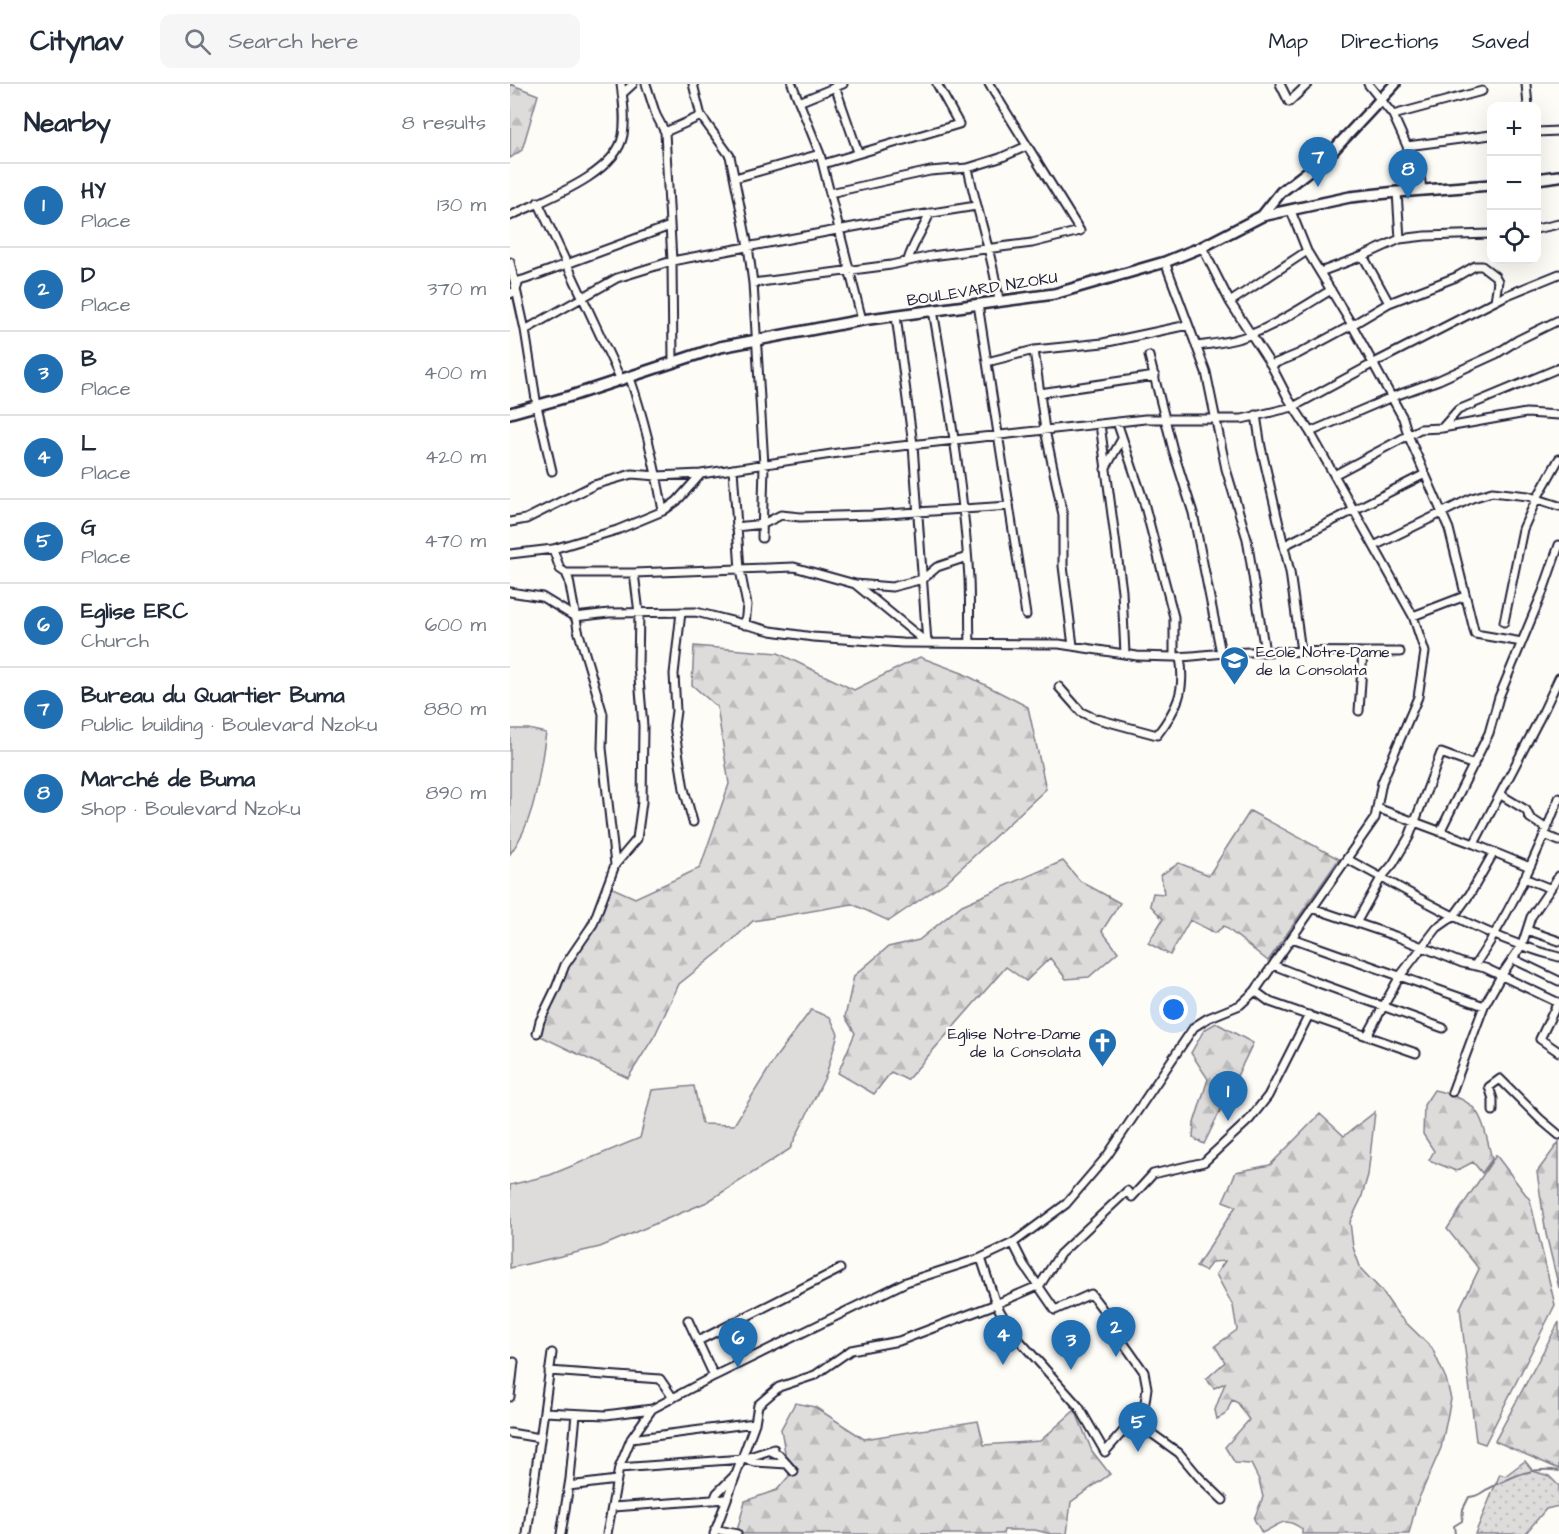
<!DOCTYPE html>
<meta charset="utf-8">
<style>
:root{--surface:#fff;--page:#f6f6f7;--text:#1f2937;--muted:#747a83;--line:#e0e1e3;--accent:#1f6fb2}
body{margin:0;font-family:"Architects Daughter",sans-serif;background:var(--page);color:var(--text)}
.controls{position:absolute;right:18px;top:18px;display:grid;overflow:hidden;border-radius:12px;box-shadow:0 6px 24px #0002}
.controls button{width:54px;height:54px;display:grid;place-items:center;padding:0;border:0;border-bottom:2px solid var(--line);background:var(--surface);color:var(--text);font:30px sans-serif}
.you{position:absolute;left:664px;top:926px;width:21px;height:21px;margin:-15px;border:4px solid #fff;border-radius:50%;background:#1a73e8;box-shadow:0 0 0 9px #1a73e833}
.badge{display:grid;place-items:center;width:39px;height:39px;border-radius:50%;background:var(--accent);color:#fff;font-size:20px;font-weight:700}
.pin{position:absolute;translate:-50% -50px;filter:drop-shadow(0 2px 3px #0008)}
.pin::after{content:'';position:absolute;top:32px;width:21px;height:18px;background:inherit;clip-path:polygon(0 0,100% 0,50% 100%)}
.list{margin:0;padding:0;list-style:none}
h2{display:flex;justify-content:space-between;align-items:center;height:78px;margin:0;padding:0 24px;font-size:26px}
h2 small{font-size:20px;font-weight:400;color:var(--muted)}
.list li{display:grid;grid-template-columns:39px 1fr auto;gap:18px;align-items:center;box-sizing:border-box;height:84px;padding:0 24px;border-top:2px solid var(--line)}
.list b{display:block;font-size:22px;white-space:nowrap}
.list p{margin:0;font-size:20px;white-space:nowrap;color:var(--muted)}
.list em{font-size:20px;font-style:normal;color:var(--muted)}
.icon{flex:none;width:33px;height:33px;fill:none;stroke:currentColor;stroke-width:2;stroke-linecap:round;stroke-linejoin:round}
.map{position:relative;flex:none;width:1049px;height:1450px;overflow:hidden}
header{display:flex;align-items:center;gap:36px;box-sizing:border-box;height:84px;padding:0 30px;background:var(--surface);border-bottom:2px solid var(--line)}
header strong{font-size:28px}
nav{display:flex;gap:33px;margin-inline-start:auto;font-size:21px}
.search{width:420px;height:54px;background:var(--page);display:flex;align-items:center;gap:15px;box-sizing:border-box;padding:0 21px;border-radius:12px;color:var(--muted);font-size:22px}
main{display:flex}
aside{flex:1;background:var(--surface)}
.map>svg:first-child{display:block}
.grass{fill:url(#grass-dots);stroke:#807f8b;stroke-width:1.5}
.forest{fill:url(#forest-firs);stroke:#807f8b;stroke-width:1.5}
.garden{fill:#dddcdb;stroke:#807f8b;stroke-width:1.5}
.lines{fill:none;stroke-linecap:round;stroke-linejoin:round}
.stream{stroke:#787885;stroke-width:2}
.minor-casing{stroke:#22223b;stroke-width:11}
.tertiary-casing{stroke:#22223b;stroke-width:14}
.minor{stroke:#fdfcf7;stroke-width:7}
.tertiary{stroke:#fdfcf7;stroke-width:9}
.labels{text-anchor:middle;stroke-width:5;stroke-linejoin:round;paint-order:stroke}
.street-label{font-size:16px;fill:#22223b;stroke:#fdfcf7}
.poi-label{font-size:16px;fill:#22223b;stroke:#fdfcf7;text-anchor:start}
</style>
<header>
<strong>Citynav</strong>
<div class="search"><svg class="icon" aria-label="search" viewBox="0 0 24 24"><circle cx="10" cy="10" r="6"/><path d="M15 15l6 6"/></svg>Search here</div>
<nav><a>Map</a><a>Directions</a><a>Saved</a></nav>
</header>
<main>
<aside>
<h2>Nearby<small>8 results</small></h2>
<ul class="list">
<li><span class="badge">1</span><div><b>HY</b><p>Place</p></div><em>130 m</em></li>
<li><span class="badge">2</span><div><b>D</b><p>Place</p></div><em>370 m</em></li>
<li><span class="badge">3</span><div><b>B</b><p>Place</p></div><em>400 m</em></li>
<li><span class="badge">4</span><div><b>L</b><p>Place</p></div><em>420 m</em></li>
<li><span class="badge">5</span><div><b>G</b><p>Place</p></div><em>470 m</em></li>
<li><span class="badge">6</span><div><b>Eglise ERC</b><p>Church</p></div><em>600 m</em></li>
<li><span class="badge">7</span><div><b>Bureau du Quartier Buma</b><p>Public building · Boulevard Nzoku</p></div><em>880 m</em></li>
<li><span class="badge">8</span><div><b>Marché de Buma</b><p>Shop · Boulevard Nzoku</p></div><em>890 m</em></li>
</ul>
</aside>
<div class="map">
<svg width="1049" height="1450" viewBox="0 0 1049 1450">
<defs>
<pattern id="grass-dots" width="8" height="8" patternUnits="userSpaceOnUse" patternTransform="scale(1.5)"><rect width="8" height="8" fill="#dddcdb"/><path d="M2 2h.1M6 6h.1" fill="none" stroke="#bdbcbd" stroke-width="1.8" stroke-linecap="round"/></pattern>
<pattern id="forest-firs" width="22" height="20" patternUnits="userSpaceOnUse" patternTransform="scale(1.5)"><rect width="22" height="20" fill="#dddcdb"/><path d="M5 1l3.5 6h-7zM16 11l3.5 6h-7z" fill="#bdbcbd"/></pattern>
</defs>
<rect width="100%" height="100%" fill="#fdfcf7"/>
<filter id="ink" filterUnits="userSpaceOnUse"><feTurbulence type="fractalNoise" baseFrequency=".0167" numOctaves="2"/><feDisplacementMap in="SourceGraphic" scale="12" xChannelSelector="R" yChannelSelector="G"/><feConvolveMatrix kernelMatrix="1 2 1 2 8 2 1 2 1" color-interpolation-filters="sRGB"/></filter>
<g filter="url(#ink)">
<!-- grass -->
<path class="grass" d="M1015,1377L1023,1387L1039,1392L1049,1402V1422L1036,1425L1015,1450H965L990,1390L995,1392Z"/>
<!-- forest -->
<path class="forest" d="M0,0L28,11L12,66L0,74Z
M184,562L268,569L344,606L410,573L452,589L518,623L536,705L436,798L379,837L342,820L243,837L213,865L169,900L145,951L118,994L24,949L96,801L125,814L190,784L219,700L207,623L182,601Z
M740,727L829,775L758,877L714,842L705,849L680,836L660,871L638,859L653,835L640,821L643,809L654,810L651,791L669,779L699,791Z
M553,777L570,797L610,819L592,847L608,868L579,893L556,895L540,874L516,897L496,883L397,996L381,988L364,1010L328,989L345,949L335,933L344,892L378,863L409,856L452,821Z
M706,939L743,959L694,1060L683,1054L684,1039L698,995L681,969L694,946Z
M924,1006C972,1017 971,1031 982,1075L972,1089L963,1078L946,1087L919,1076L924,1067L913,1050L914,1021Z
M865,1028L858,1091L851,1115L840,1138L843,1163L851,1185L871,1206L889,1232L922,1264L936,1295L941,1315L931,1364L906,1421L899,1450H792V1445C773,1431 770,1441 752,1449L744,1435L753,1413L749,1396L741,1380L725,1379L715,1363L739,1336L728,1319L722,1316L716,1330L707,1335L705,1326L715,1299L704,1304L696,1295L715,1278L705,1262L727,1246L723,1222L706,1190L715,1177L702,1178L695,1187L686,1183L726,1122L713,1117L726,1088L760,1081L810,1030L834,1052Z
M1049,1058V1204L1036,1150L1027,1088Z
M986,1071L1020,1116L1045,1221L975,1360L966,1357L950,1224L969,1185L937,1145Z
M1049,1238V1385L985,1357Z
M285,1319L305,1323L354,1355L468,1337L474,1361L530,1357L565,1326L582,1367L600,1390L561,1418L557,1450H541L525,1446H494L493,1450H232L227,1447L235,1417L267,1406L279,1392L271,1345Z"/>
<!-- garden -->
<path class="garden" d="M0,645H18L36,649C29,690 26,736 0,770Z
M301,926L320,933L328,950L316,991L280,1065L197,1118L90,1163L0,1184V1101L40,1091L130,1054L142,1006L184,1002L192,1040L224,1041L266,973Z"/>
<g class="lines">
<!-- stream -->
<path class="stream" d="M945,1450L944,1442L952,1437L953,1425L959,1413C971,1412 970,1408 980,1404C1003,1392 1023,1382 1049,1387"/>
<defs>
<path id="minor" d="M136,0L146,31L155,48L162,177L163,278
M183,0L191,32L220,72L238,162L243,199L254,381L252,454
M282,0L310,70L352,236
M770,0L779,18L798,0
M858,0L883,31L897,62L903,92L910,91L912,106
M1016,0L1018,22
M325,2L348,68
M112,10L123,0
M289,18L333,0
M883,31L972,7
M155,48L191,32
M1026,48L1049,47
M897,62L981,51
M313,80L449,40L427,0
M458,84C467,129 483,172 489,217
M225,94L310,70
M887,108L890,155
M320,109L420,87L458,84L490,74L517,62
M28,118L111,296
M781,127L797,167L842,241L893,334L898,351L939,445L965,550L1012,558
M0,132C33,116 106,91 113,51C116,34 113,16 111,0
M1026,145L1049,140
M853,172L879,219
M398,176C403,159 413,146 420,129
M0,178L15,246L27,322L42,387
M655,178L696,288L716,385L737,455L755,568
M810,188L853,172L890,155L915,152L981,150
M243,199L381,181L421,172L522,159L570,147L479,0
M0,210L6,206L9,197L16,195L160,142
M720,218L797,167
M468,220L516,531
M423,226C438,315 454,405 459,495C460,516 459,538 460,559
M386,232L403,361L417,559
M15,246L107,194L162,177L391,134L466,122
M686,262C705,260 725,257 742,250C770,239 796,221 821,206
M524,266L535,346L553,431V482L563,562
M639,272L663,366L683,429L711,569
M477,278L524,266L593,259L678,241
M761,281L788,270L842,241L879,219L946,193L965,182H972L985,192L988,197L985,217
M120,294C135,337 145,382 153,427
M530,309L645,292
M746,331L751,363L780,488L791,567
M607,338L633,415L664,533V573C682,573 698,570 715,569C773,566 832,568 890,568
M590,340L612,507L615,570
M932,344L948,326L1049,284
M800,348L882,313L929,296L986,270L1008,256L1049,236
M223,385L230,486L237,521L235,541
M595,385L612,355
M824,391L910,345L932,344L1016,329L1049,331
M0,438L16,435L84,401L122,390L147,392L191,390
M226,443L253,440L271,431L290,433L362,431L499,422
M775,461L915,390
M864,462L962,414L982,408L1018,412L1049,422
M43,465L50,485L56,489H124L284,483L345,500L382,503L413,495L427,483L457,473
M0,470L43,465L107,446L153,427L167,417L191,390L328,369L635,335H732L783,323L864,279L995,212L1049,190
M56,489L59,496L68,546L93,630L92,664L105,781
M345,500L417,559
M0,508L32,513L65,533L99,529L186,528L261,547L303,553L392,559L549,560L627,572L664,573
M171,528L164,590L166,627L164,642L174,705L183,738
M903,532L955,512
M994,538L1013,445L1027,414L1049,375
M549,603L571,628L584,634L647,651C667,625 676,607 670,573
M849,627L853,568
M991,711L1016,726L1020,734L1037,745
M867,724L964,760L1020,783
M930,748L979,649L989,613L1033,507L1049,461
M1035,751L1049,757
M964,760L1033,628L1049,594
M837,775C905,811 974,854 1049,873
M1014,794L1039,804
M802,824L885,852L952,879L975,884L1049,919
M846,839L871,794L883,780L899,753L931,669L964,681
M1017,846L1049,857
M782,854L974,922
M1003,875L1049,897
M763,881L806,898L933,944
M965,881C1000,829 1027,772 1049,714
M745,907L760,918L906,969
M1048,918L1030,955L1049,968
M27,949L30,937L46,904L55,881L83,840L105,781L127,755L132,718L133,642L128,582L129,529L124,489
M857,952L890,892L927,844L944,832L960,810L984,768
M942,1008L974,922L991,892L1012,861L1021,833L1049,792
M983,1027V1015L979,1003L990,995L1030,1035L1049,1051
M503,1159L514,1181L545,1226L581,1210L600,1235L605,1247L634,1288L637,1304L635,1318L623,1336
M471,1174L486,1220L502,1248L569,1323L595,1368L623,1336L669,1369L689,1393L713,1416
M178,1236L204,1292
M188,1257L330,1185
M39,1287L150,1295L163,1314
M0,1313L4,1278
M34,1328L96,1331L142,1325
M0,1349L30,1354
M121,1355L245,1339
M261,1367L269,1371L284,1388
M233,1375L245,1378L277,1380
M109,1384L233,1375L264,1365
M59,1402L106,1396
M204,1416L207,1409L224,1392
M103,1423L216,1415
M205,1445L227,1450
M17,1450L42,1269
M51,1450L60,1395L66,1330
M97,1450L109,1384L121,1355L142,1325L204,1292L396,1198L471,1174L503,1159L556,1120L597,1072L684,943L698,934L730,921L745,907L865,734L872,698L908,613L915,568L903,532L800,348L778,314L761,281L720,218L692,163
M204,1450L245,1339L248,1321L269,1303L305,1291L341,1266L389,1257L486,1220L530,1201L550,1170L617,1107L622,1113L643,1090L694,1078L739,1036L758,1012L799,931"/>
<path id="tertiary" d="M1026,95L1049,92
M752,132L771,108L818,72L885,0
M0,329L61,312L210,263L352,236L544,210L655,178L692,163L752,132L840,113L887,108L981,101"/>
</defs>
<!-- minor casing -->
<use href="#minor" class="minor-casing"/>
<!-- tertiary casing -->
<use href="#tertiary" class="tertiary-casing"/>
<!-- minor -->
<use href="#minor" class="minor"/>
<!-- tertiary -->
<use href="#tertiary" class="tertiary"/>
</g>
</g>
<!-- icons -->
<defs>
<symbol id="school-pin" viewBox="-11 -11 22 30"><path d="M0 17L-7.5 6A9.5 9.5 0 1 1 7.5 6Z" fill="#1f6fb2" stroke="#fdfcf7"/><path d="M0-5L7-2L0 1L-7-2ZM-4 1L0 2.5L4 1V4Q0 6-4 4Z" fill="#fff"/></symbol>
<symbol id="church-pin" viewBox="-11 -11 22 30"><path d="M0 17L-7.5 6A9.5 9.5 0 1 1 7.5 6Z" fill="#1f6fb2" stroke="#fdfcf7"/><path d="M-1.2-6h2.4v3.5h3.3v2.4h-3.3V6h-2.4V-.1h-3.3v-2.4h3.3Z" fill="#fff"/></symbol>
</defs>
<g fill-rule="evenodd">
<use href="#school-pin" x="708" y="560" width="33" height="45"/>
<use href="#church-pin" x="576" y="942" width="33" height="45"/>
</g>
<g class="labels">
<!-- street labels -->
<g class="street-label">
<text transform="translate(472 204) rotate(-9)" y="6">BOULEVARD NZOKU</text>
</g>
<!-- poi labels -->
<g class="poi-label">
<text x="746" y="573">Ecole Notre-Dame<tspan x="746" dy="18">de la Consolata</tspan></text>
<text x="571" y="955" text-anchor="end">Eglise Notre-Dame<tspan x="571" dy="18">de la Consolata</tspan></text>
</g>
</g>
</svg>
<div class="controls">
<button>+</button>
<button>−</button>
<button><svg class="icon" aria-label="locate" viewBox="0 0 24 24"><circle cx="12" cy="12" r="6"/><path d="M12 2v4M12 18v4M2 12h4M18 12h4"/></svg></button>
</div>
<div class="you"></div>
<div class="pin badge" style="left:718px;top:1037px">1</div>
<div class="pin badge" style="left:606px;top:1273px">2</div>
<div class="pin badge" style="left:561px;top:1286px">3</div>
<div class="pin badge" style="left:493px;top:1281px">4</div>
<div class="pin badge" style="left:628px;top:1368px">5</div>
<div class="pin badge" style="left:228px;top:1284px">6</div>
<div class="pin badge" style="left:808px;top:103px">7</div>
<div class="pin badge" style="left:898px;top:115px">8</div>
</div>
</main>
